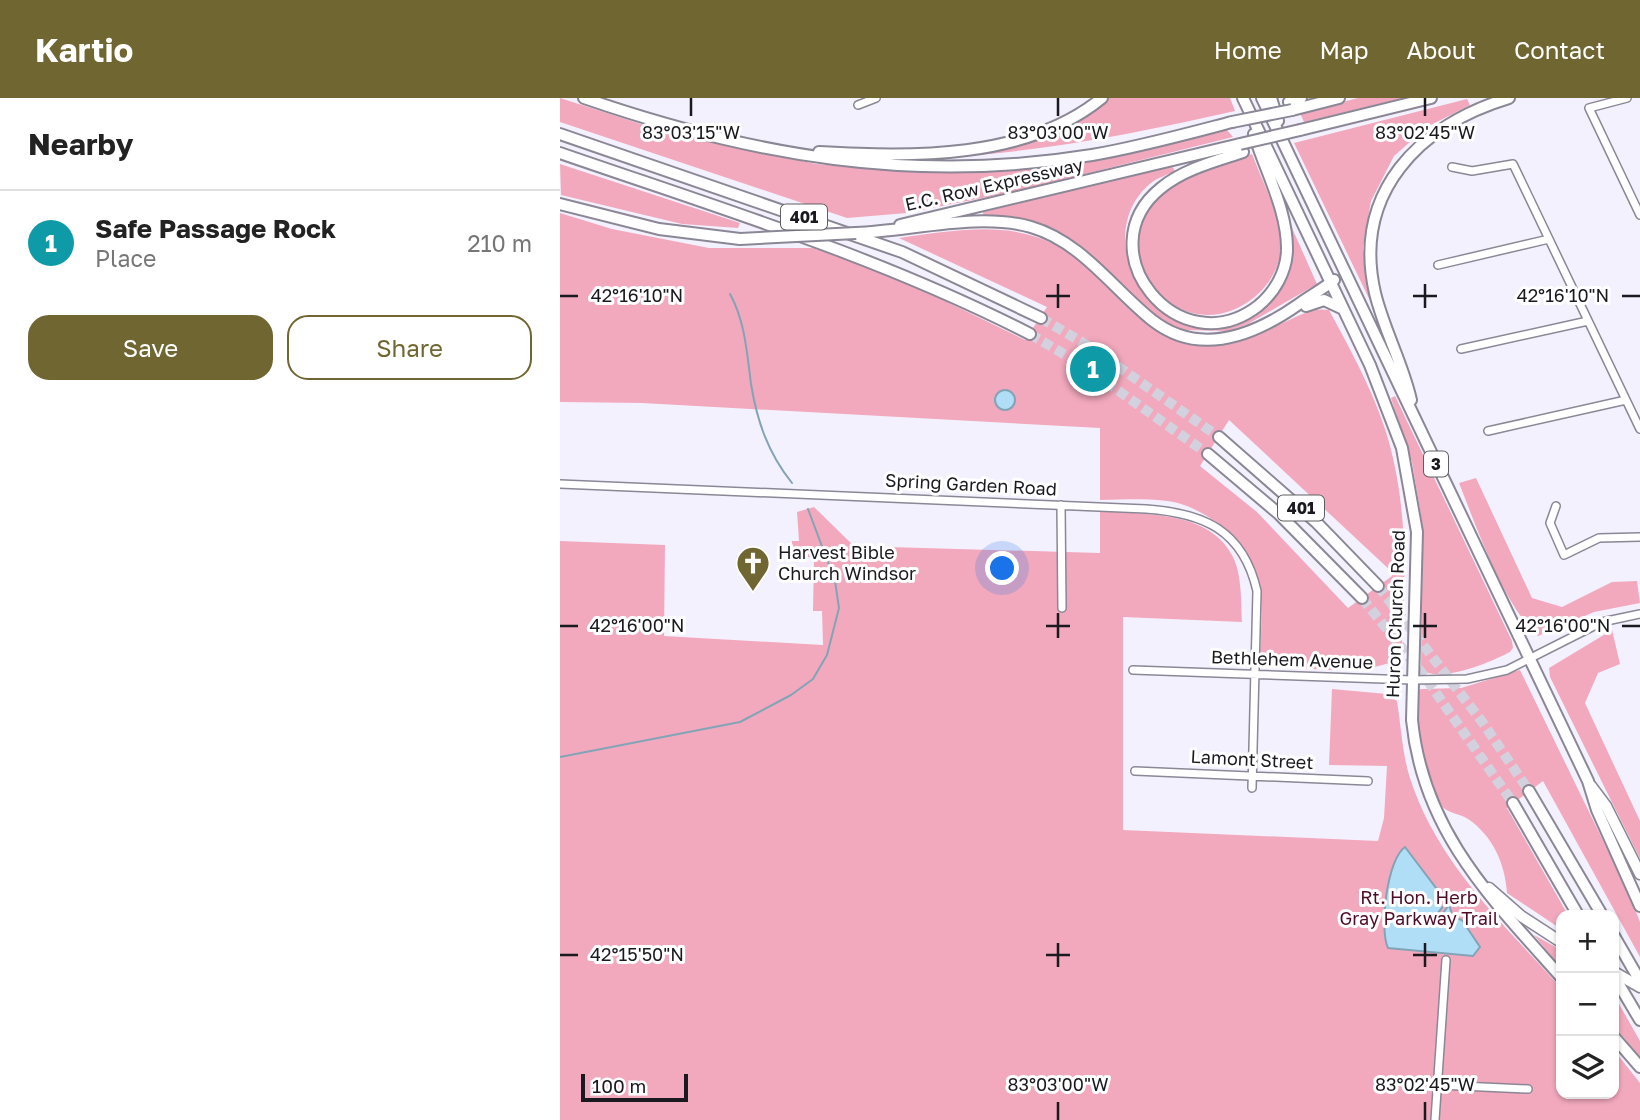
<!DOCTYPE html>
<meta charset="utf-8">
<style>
:root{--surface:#fff;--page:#f2f2f2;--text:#222;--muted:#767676;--line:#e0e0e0;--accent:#706632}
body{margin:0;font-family:"Golos Text",sans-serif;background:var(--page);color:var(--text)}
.controls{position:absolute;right:21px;bottom:21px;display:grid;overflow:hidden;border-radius:14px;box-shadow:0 2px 5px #0004}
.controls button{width:63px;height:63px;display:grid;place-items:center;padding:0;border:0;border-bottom:2px solid var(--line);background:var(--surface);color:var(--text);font:35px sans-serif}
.scale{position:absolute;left:21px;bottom:18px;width:107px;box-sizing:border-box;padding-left:7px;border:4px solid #1a191f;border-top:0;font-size:19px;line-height:24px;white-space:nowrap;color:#1a191f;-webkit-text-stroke:5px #fff;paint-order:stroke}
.you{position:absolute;left:443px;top:471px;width:24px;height:24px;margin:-18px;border:5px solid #fff;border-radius:50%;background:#1a73e8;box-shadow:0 0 0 10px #1a73e833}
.badge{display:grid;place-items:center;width:46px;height:46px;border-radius:50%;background:var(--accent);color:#fff;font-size:23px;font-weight:700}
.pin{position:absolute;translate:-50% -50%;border:4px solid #fff;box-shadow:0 2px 7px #0006}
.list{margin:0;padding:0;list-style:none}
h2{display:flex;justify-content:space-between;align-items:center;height:91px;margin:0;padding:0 28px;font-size:30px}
h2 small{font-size:23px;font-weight:400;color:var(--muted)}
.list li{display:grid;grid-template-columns:46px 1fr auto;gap:21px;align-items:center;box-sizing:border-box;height:105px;padding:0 28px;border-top:2px solid var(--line)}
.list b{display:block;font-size:26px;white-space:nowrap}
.list p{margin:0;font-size:23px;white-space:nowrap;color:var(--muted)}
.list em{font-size:23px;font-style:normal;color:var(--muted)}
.actions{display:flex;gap:14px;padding:21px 28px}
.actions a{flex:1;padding:16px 0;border:2px solid var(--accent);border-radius:21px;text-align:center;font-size:24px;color:var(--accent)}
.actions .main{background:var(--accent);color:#fff}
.icon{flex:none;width:38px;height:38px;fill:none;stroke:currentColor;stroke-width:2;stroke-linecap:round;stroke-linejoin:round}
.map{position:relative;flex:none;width:1080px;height:1022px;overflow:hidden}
header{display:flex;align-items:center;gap:42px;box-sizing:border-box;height:98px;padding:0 35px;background:var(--accent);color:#fff}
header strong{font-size:33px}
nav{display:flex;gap:38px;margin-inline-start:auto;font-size:24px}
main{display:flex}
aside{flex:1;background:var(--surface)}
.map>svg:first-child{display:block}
.green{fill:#f2a9bd;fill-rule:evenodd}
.water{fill:#b0def6;stroke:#83a3b6;stroke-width:2}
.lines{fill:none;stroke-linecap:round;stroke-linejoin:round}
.stream{stroke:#83a3b6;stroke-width:2}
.highway-tunnel{stroke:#d3d1dd;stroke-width:10;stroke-dasharray:10 5;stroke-linecap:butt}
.minor-casing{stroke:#8b8796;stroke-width:10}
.major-casing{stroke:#8b8796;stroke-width:13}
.highway-casing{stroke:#8b8796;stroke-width:14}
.minor{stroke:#fff;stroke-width:7}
.major{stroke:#fff;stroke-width:10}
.highway{stroke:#fff;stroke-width:10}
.highway-bridge-casing{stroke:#8b8796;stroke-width:14;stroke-linecap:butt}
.highway-bridge{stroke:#fff;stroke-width:10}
.ticks{fill:none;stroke:#1a191f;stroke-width:2.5}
.labels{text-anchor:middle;stroke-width:6;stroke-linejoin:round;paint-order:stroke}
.shield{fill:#fff;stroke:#5f5e62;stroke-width:2}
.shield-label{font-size:16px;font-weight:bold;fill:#1a191f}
.street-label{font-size:18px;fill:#1a191f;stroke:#fff}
.poi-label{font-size:18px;fill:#1a191f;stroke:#fff;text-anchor:start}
.park-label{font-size:18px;fill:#4f0a27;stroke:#fff}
.ticks-label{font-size:18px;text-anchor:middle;fill:#1a191f;stroke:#fff;stroke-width:6;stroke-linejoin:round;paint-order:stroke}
</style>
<header>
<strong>Kartio</strong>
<nav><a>Home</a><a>Map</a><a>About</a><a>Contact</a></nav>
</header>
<main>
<aside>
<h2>Nearby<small></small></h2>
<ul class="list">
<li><span class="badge" style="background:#0f9aa8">1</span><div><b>Safe Passage Rock</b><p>Place</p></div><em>210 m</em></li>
</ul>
<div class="actions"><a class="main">Save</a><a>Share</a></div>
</aside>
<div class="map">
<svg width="1080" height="1022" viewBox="0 0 1080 1022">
<rect width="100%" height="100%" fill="#f4f1fe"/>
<!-- green -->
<path class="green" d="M0,0L112,36L256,66L352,73H423L490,68L667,32L673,39L457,93L347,115L287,120L0,24Z
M546,0H670L675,13C586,33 498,51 406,58L404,53C454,43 509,39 546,0Z
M798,0H844L744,24L740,15Z
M907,1L910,7L867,29L834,58L811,103L803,150L816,215L734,45Z
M692,56C703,85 720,116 721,147C722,164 711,184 699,195C625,264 528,154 608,89C630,71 665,64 692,56Z
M0,66L180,125L178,130L122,126L1,97Z
M612,68L615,73C607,77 597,80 591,85C530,135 586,246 666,227C681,223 709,196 722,186L728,121L757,186L688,226L668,233L624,232L601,223L519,148L493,133L424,120L423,114Z
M0,115L52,131L149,150H253L338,180L465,242L487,209L339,140C413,130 476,117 534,176C560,202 585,233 622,243C655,253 690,240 720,226C737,219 751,209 769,212C789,249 810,287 824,328C849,403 846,482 841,560C802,580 747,570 705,566L700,563C700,535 705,504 697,477C688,446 651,415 621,406C596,399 566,402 540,402V330L82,305L0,304ZM669,322L832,474V478L788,510L697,414L640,368Z
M835,298L952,543L953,550L950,554C933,563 876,588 861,570L863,430L852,364L831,300Z
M916,380L972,500L1002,509L1052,484L1077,483L1080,505L1034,514L978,538C943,506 917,430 899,385Z
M254,409L294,448L540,455V413C585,417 650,412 673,459C682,477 681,504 682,524L563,519V732L818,743L824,720L827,668L769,667L772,591L827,596L837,603C841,627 842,653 849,677C876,764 942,824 1001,890V996H1054V952L1080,985V1022H0V443L105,447L104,538L263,547L262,513H253L254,460L248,459V454L232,453V443H239L237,414Z
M1052,532L1060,566L1038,575L1025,605L1080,723V761L990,579L989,570Z
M960,572L1069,796L1080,824V859L983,683L947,710L1008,817H1001V831L947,795C945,766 933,738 908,721C899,715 887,716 880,706C861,682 857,624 857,594L861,591L901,590Z
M974,837L1001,852V870Z
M1054,897L1080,943V959L1054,928Z"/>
<!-- water -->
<path class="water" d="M435 302a10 10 0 1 1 20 0a10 10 0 1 1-20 0Z
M845,749L879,794L882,810L867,828L878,822L889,807L893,819L902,822L920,849L913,858L828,850C819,831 827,761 845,749Z"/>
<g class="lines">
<!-- stream -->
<path class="stream" d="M170,196C185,223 187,255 191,286C197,323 208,355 232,385
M0,659L180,624L231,597L253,581L267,557L279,510L275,483L248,411"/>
<!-- highway-tunnel -->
<path class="highway-tunnel" d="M481,220L530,249L659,339
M470,236L519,265L648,356
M818,488L923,625L969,693
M802,500L865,579L953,705"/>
<defs>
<path id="minor" d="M1067,0L1029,10L1080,117
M298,7L316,0
M892,69L912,73L953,66L1080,331
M878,167L989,141
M901,251L1028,223
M928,333L1066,302
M0,386L586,411C644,415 683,432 697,493L692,690
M501,407L502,510
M996,408L990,425L1004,457L1039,440L1080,439
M573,572L852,582L907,581L947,572L1042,524L1080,516
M575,673L808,683
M879,987L968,991
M875,1022L886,862"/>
<path id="major" d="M1031,688L1046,708L1080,776
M929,790L961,818L1001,844
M1054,874L1080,889"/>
<path id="highway" d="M24,0C192,58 354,86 532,57C579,49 626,36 672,24
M683,0L810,267L842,350L857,434L852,622C863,733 931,800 1001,879
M702,0L1028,683L1037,712L1080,808
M711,0L718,23
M729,4L741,0
M732,12L779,0
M740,32L871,0
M0,36L342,154L481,220
M259,54C351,59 466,62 542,0
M683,54C656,63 624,71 601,90C524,152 619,269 698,208C715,194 726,174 727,153C728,113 705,73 694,36
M0,55C159,110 320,159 470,236
M0,106L99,131L180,141
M340,127L680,46
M296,135C350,133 419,114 471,129C522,144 552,190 592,222C640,260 695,237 739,206C750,198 763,191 774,182
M746,208L764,202L781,210
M851,302C843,266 824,232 815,195C792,95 859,27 949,0
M659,339L756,424L818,488
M648,356L719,416L802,500
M969,693L1042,817
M953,705L1018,817
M1054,838L1080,883
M1054,878L1080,922
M1054,939L1080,969"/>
</defs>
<!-- minor casing -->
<use href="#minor" class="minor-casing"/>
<!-- major casing -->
<use href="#major" class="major-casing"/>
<!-- highway casing -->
<use href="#highway" class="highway-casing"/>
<!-- minor -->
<use href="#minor" class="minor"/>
<!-- major -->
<use href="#major" class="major"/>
<!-- highway -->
<use href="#highway" class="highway"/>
<defs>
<path id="highway-bridge" d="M672,24L732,12
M680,46L740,32
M180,141L296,135"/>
</defs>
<!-- highway-bridge casing -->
<use href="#highway-bridge" class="highway-bridge-casing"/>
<!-- highway-bridge -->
<use href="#highway-bridge" class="highway-bridge"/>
</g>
<!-- ticks -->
<path class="ticks" d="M131,0V18M498,0V18M865,0V18M498,186V210M865,186V210M0,198H18M486,198H510M853,198H877M1062,198H1080M498,515V540M865,515V540M0,528H18M486,528H510M853,528H877M1062,528H1080M498,845V869M865,845V869M0,857H18M486,857H510M853,857H877M498,1004V1022M865,1004V1022"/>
<!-- icons -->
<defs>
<symbol id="church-pin" viewBox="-11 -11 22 30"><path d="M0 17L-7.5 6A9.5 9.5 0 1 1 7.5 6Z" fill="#706632" stroke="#fff"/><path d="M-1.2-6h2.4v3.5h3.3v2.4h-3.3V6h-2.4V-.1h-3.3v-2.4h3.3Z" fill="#fff"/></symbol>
</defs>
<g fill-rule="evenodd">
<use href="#church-pin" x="174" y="446" width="38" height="52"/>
</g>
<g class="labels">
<!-- shield labels -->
<g class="shield">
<rect x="221" y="106.5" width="46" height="25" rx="5"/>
<rect x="864" y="353.5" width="24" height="25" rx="5"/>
<rect x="718" y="397.5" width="46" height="25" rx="5"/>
</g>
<g class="shield-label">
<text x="244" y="125">401</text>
<text x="876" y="372">3</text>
<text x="741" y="416">401</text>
</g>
<!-- street labels -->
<g class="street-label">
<text transform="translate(434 87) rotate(-13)" y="6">E.C. Row Expressway</text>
<text transform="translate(411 387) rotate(3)" y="6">Spring Garden Road</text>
<text transform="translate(836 516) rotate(-88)" y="6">Huron Church Road</text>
<text transform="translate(732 562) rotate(2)" y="6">Bethlehem Avenue</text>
<text transform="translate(692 662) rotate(3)" y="6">Lamont Street</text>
</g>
<!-- poi labels -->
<g class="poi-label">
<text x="218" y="461">Harvest Bible<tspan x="218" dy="21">Church Windsor</tspan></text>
</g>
<!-- park labels -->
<g class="park-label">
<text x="859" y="806">Rt. Hon. Herb<tspan x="859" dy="21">Gray Parkway Trail</tspan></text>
</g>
</g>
<g class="ticks-label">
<text x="131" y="41">83°03'15"W</text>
<text x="498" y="41">83°03'00"W</text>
<text x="865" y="41">83°02'45"W</text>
<text x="77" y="204">42°16'10"N</text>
<text x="1003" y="204">42°16'10"N</text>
<text x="77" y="534">42°16'00"N</text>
<text x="1003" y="534">42°16'00"N</text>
<text x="77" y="863">42°15'50"N</text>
<text x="498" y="993">83°03'00"W</text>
<text x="865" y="993">83°02'45"W</text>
</g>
</svg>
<div class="controls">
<button>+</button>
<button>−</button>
<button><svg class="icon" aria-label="layers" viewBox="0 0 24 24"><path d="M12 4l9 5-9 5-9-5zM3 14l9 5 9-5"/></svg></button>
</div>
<div class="scale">100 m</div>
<div class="you"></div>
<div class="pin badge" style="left:533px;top:271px;background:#0f9aa8">1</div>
</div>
</main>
